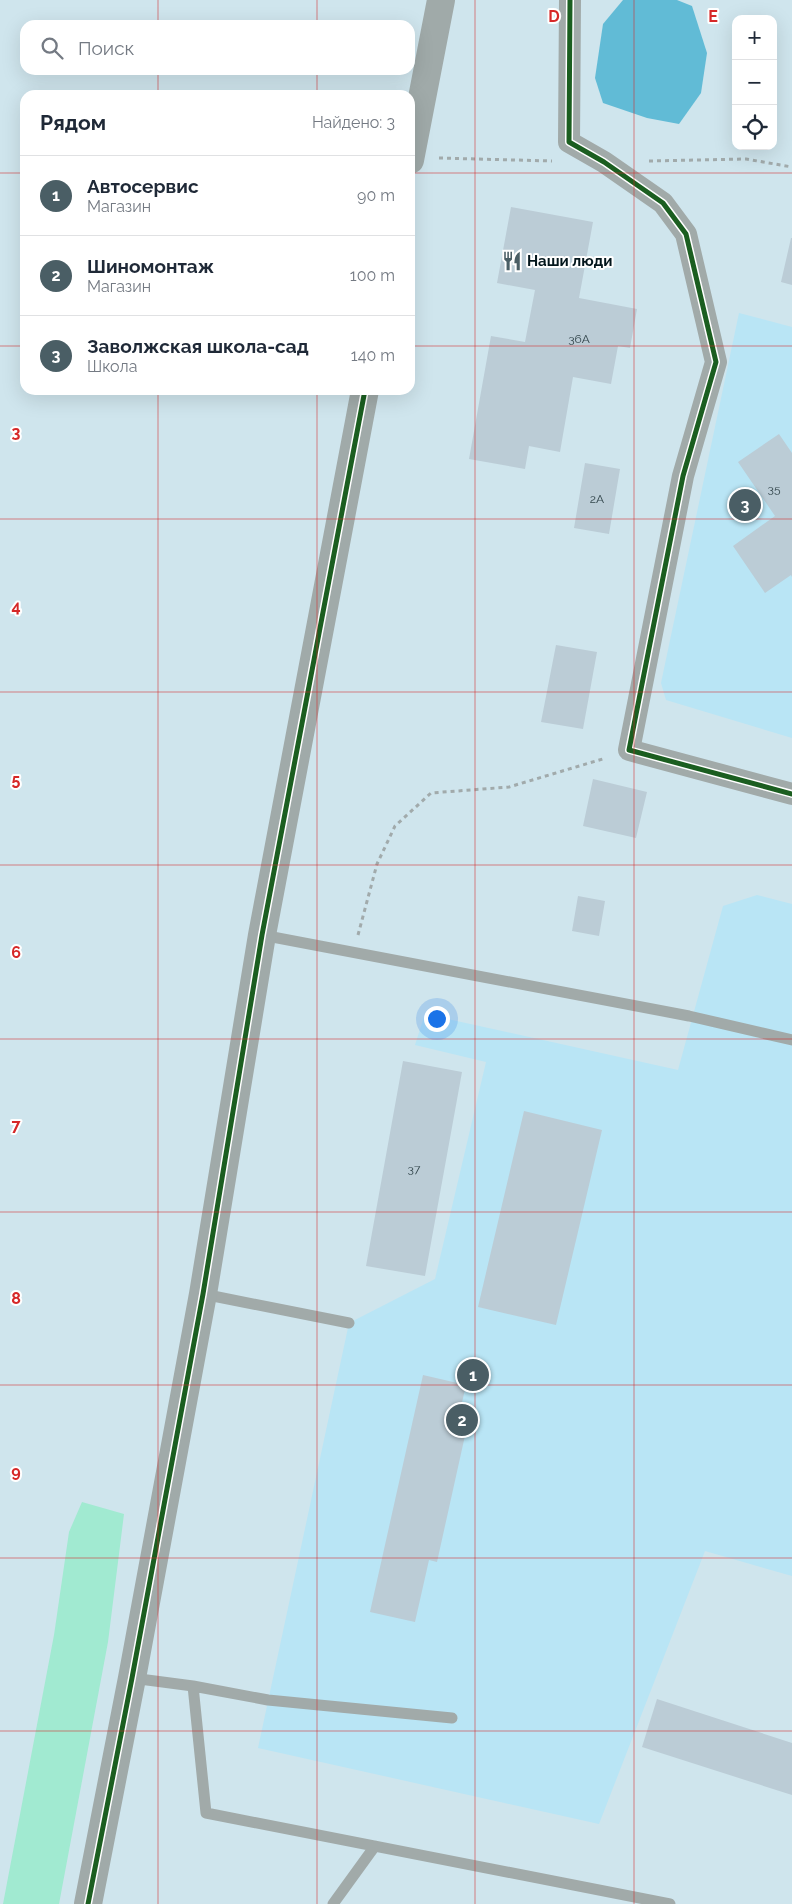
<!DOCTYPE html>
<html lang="ru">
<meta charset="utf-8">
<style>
:root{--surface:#fff;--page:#f6f6f7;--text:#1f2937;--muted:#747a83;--line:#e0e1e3;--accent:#4a5e65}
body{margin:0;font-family:Raleway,sans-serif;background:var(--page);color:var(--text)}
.controls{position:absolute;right:15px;top:15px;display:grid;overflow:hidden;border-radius:10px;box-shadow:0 5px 20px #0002}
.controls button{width:45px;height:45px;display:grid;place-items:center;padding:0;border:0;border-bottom:1px solid var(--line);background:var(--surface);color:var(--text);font:25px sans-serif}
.you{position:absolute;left:436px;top:1018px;width:18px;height:18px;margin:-12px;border:4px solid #fff;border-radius:50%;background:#1a73e8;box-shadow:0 0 0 8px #1a73e833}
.badge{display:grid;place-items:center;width:32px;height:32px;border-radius:50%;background:var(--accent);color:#fff;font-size:16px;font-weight:700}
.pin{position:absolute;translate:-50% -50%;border:2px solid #fff;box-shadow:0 1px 5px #0006}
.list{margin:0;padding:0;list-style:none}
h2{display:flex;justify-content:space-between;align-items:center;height:65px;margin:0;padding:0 20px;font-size:21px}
h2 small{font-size:16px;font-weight:400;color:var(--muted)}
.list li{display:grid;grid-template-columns:32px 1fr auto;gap:15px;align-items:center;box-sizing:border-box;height:80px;padding:0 20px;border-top:1px solid var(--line)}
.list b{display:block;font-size:19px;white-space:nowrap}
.list p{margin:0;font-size:16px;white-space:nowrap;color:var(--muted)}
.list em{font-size:16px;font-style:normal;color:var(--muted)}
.icon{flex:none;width:28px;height:28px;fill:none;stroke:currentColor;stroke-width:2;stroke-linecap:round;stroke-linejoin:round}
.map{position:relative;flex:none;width:792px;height:1904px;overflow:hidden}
.search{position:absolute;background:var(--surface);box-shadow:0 5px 20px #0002;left:20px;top:20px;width:395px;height:55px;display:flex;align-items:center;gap:12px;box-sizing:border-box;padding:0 18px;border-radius:15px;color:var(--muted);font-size:19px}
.panel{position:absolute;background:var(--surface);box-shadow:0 5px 20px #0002;left:20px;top:90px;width:395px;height:305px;border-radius:15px}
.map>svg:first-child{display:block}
.built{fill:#b9e5f5}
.green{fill:#a1ead1}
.water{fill:#61bbd6}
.building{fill:#bbccd6}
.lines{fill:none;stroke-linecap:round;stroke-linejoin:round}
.path{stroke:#a1aaab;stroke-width:3;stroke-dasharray:4 4;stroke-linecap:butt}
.lane{stroke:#a1aaa9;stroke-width:11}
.street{stroke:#a1aaa9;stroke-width:22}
.secondary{stroke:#a0aaa9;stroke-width:28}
.cycleway-casing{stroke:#fff;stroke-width:8}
.cycleway{stroke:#1b5e20;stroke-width:5}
.grid{fill:none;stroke:#d62828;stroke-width:1;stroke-opacity:0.55}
.labels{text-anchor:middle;stroke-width:4;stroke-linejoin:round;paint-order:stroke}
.number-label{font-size:12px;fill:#33464c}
.poi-label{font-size:15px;font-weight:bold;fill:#03161c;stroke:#fff;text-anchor:start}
.grid-label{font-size:16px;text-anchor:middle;font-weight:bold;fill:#d62828;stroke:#fff;stroke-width:4;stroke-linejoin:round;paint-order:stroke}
</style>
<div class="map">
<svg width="792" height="1904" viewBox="0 0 792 1904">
<rect width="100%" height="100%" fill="#cfe5ed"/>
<!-- built -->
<path class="built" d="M739,313L792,327V738L666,700L661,683Z
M757,895L792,904V1576L705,1551L599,1824L258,1748L349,1323L435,1279L486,1062L415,1045L425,1014L678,1070L723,906Z"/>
<!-- green -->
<path class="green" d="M82,1502L124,1514L108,1642L59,1904H3L54,1635L69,1532Z"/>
<!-- water -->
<path class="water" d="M623,0H677L692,6L707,53L701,93L679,124L647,118L603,103L595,78L603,24Z"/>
<!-- building -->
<path class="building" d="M511,207L593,222L579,298L637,309L630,348L618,346L611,384L573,377L560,452L529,446L525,469L469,459L491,336L525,342L535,290L497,283Z
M791,238H792V285L781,282Z
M779,434L792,453V577L791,575L765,593L733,546L775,516L738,462Z
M585,463L620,469L609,534L574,528Z
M556,645L597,652L583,729L541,722Z
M593,779L647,792L636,838L583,826Z
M578,896L605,901L599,936L572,931Z
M403,1061L462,1072L425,1276L366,1266Z
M524,1111L602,1130L556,1325L478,1307Z
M423,1375L466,1385L460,1411L470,1413L437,1562L429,1560L415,1622L370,1612Z
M657,1699L792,1743V1795L642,1747Z"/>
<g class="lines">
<!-- path -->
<path class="path" d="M439,158L552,161
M649,161L746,159L792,167
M358,935L377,864L395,826L431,793L509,787L606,758"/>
<!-- lane -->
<path class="lane" d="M262,935L689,1016L792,1040
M203,1294L349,1323
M132,1678L193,1686L268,1700L452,1718
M193,1686L206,1813L670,1904
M333,1904L375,1846"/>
<!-- street -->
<path class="street" d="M570,0L569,142L604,162L663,203L686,234L716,362L683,476L629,750L792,794"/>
<!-- secondary -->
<path class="secondary" d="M410,160L441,0
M88,1904L132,1678L203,1294L262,935L365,390"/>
<defs>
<path id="cycleway" d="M570,0L569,142L604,162L663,203L686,234L716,362L683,476L629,750L792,794
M88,1904L132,1678L203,1294L262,935L365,390"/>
</defs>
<!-- cycleway casing -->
<use href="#cycleway" class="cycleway-casing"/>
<!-- cycleway -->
<use href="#cycleway" class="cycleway"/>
</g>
<!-- grid -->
<path class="grid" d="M158,0V25M317,0V25M475,0V1904M634,0V1904M158,70V95M317,70V95M0,173H25M410,173H792M0,346H25M410,346H792M158,390V1904M317,390V1904M0,519H792M0,692H792M0,865H792M0,1039H792M0,1212H792M0,1385H792M0,1558H792M0,1731H792"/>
<!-- icons -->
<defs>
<symbol id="restaurant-bare" viewBox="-9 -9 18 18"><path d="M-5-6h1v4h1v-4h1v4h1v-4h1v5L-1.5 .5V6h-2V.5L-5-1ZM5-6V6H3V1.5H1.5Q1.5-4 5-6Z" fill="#4a5e65" stroke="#fff" stroke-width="2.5" paint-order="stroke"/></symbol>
</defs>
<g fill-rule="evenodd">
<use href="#restaurant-bare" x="498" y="247" width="28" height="28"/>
</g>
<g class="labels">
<!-- number labels -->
<g class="number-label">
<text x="579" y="343">36А</text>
<text x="774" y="493">35</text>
<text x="597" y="503">2А</text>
<text x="414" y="1173">37</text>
</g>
<!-- poi labels -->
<g class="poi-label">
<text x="527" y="266">Наши люди</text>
</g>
</g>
<g class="grid-label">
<text x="554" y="22">D</text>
<text x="713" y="22">E</text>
<text x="16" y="438">3</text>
<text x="16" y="612">4</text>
<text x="16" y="785">5</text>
<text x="16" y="958">6</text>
<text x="16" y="1131">7</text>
<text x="16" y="1304">8</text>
<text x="16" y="1477">9</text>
</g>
</svg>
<div class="controls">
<button>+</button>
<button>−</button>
<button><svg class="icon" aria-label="locate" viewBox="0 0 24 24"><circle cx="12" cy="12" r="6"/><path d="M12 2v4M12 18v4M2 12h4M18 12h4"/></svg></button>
</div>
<div class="you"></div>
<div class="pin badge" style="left:473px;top:1375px">1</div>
<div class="pin badge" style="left:462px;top:1420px">2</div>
<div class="pin badge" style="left:745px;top:505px">3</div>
<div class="search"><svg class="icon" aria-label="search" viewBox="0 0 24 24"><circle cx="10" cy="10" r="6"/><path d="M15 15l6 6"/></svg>Поиск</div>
<section class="panel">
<h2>Рядом<small>Найдено: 3</small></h2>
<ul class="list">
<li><span class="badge">1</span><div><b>Автосервис</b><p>Магазин</p></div><em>90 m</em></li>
<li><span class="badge">2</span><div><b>Шиномонтаж</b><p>Магазин</p></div><em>100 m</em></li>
<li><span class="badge">3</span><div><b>Заволжская школа-сад</b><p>Школа</p></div><em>140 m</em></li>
</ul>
</section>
</div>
